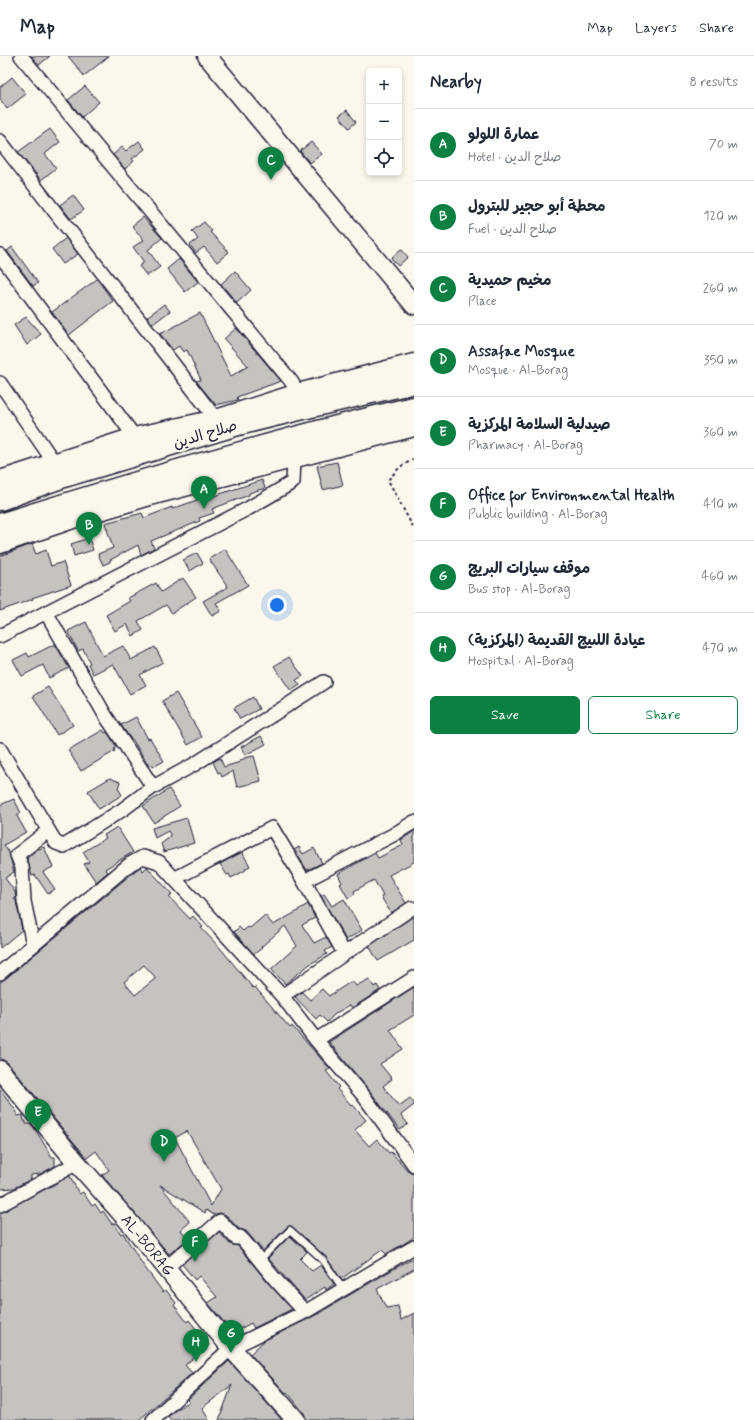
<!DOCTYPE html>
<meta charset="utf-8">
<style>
:root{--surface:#fff;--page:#f6f6f7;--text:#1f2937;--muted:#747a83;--line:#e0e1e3;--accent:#0b8043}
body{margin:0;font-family:Mynerve,"Playpen Sans Arabic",sans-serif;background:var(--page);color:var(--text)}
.controls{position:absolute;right:12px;top:12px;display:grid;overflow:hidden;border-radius:6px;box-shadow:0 2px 6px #0003}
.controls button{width:36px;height:36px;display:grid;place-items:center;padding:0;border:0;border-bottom:1px solid var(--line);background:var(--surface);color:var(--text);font:20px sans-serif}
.you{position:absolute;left:277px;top:549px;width:14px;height:14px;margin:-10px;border:3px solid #fff;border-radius:50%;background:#1a73e8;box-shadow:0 0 0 6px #1a73e833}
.badge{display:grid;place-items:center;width:26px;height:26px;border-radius:50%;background:var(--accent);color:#fff;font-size:13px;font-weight:700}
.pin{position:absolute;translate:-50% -33px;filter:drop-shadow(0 1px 2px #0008)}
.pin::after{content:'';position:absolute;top:21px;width:14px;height:12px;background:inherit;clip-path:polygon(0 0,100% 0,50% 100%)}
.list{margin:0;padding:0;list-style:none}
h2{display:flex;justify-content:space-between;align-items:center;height:52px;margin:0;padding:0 16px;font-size:17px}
h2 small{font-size:13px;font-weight:400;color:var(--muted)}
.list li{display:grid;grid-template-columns:26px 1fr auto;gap:12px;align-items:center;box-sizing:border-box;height:72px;padding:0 16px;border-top:1px solid var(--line)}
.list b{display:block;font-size:15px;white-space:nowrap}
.list p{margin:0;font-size:13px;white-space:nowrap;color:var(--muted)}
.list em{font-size:13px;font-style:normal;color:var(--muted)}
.actions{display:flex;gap:8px;padding:12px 16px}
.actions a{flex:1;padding:9px 0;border:1px solid var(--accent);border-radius:6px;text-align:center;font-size:14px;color:var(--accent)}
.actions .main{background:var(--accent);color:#fff}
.icon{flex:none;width:22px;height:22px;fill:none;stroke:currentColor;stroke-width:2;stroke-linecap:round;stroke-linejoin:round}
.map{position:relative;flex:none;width:414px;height:1364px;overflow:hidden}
header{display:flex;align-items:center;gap:24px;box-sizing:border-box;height:56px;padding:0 20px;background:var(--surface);border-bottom:1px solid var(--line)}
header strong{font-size:19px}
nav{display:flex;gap:22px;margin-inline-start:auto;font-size:14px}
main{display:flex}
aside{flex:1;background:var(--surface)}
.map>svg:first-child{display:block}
.building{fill:#c6c2c0;stroke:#22223b;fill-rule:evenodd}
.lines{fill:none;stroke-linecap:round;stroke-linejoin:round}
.lane-casing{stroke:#22223b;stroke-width:9}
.street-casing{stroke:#22223b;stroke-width:16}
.secondary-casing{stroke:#22223b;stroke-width:21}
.highway-casing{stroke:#22223b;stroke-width:25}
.path{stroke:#22223b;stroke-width:2;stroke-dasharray:3 3;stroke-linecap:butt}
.lane{stroke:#fbf7ec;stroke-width:6}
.street{stroke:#fbf7ec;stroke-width:13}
.secondary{stroke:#fbf7ec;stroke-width:18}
.highway{stroke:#fbf7ec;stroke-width:22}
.labels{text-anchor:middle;stroke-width:3.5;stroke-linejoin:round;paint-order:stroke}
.street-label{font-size:15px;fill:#22223b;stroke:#fbf7ec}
</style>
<header>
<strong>Map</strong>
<nav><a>Map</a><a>Layers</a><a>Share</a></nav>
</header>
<main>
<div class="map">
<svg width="414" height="1364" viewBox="0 0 414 1364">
<rect width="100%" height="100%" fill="#fbf7ec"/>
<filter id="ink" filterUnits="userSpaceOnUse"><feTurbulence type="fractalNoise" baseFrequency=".025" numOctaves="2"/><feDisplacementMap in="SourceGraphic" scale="8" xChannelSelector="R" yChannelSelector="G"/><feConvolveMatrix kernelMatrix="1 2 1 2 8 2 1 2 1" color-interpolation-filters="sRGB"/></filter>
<g filter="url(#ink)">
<!-- building -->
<path class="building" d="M31,0H50L39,9Z
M68,0H109L84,20Z
M12,21L26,38L7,53L0,43V31Z
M85,30L99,46L82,61L68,44Z
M347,54L356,66L349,72L339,60Z
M50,73L60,86L45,98L56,112L41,124L18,96Z
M139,85L145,93L132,103L134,105L125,113L113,99L122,91L126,95Z
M311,86L322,98L310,107L300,95Z
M73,139L84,154L71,163L60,149Z
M143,161L162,182L148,194L160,211L147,220L139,210L144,206L133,191L144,184L132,170Z
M204,166L212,175L210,176L229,196L217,206L204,191L196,197L190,189L198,183L192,175Z
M66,182L78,198L63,208L52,193Z
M12,191L38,227L33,230L7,195Z
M401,193L408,201L398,210L391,202Z
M179,203L198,226L185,236L167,213Z
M235,215L251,234L237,247L221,228Z
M97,223L113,245L69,279L52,256Z
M164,248L170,255L153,268L147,261Z
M200,257L231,320L248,310L224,283L236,272L281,325L237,341L238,344L216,349L196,325L201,324L187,294L183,296L179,290L173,294L160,278Z
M26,261L41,278L27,289L14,269Z
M337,406L343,429L323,434L317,410Z
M262,424L265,432L249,437V439L212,453L214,457L199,462L200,465L151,485L154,492L141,499L138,489L110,504V506L103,509L98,498L113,492L105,467L142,457L144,462L172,451V453L208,440V442Z
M89,482L93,494L74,500L71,488Z
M32,488L36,498L46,494L51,510L63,506L71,529L32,542L33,543L0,555V500Z
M225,493L248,529L216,547L221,555L212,560L203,545L228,531L209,503Z
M197,497L203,507L190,515L183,504Z
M183,522L196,541L172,557L166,549L138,565L143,574L133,580L127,568L115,575L106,559L130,545L128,542L156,527L161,536Z
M86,566L103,600L123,590L131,604L155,591L163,606L140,619L146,629L130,638L113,608L93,618L88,608L90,607L83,593L78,595L68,575Z
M55,588L69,612L49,622L43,609L22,620L13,604L27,597L29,601Z
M289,601L303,620L296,624L300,629L291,635L274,610Z
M48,631L73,669L57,679L33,640Z
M176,637L202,681L188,689L162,645Z
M253,641L259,653L240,663L234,652Z
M136,661L148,683L150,682L164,705L153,711L152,708L149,710L132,683H131L121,669Z
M103,674L105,677L107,676L117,691L114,693L115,695L81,715L68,694Z
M261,680L266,688L245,699L241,691Z
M254,700L261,725L237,731L233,715L222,721L220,716L218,717L213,706L220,702L224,711L240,706V704L244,703V702Z
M110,722L120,726L118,732L122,739L99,753L88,735Z
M169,733L180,750L154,767L143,750Z
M14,743L21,757L17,760L26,776L4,789L9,797L14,816L5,822L15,836L16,842L14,843L16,845L22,874L0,892V749Z
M187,762L194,787L164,796L161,788L171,780L168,775L155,782L152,772Z
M117,771L133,796L105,813L108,816L96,826L84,808L89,806L83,796L106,782L104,779Z
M414,775V806L389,819L406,847L391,857L381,841L383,840L374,824L354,835L355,838L348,842L340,828L342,827L338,818L375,797L378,802L403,789L401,784Z
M44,791L53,811L43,816L55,833L48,838L35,819L32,820L27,802L36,794Z
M299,791L303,798L314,792L322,807L307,814L294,794Z
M242,796L250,810L245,813L246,814L231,822L229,818L227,819L220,808Z
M140,811L143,815L147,811L172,838L169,841L190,863L193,860L203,871L201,872L221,893L253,932L255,931L290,972L292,970L330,1013L326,1015L339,1031L337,1033L351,1049L352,1048L366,1064L355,1074L369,1090L377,1083L389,1097L391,1096L408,1115L414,1117V1181L410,1184L386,1198L382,1194L341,1223L326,1201L291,1170L287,1171L263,1195L246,1175L239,1173L226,1159L219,1157L214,1159L206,1154L205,1157L160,1129L190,1166L181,1174L188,1183L169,1198L102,1119L109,1114L96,1095L87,1102L8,1007L0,1002V926L5,923L135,815ZM144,909L156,922L135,939L124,926ZM187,1075L221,1133L211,1150L175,1082Z
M324,838L332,850L344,843L362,874L346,884L321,840Z
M308,848L315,862L302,869L314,887L326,881L332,891L325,895L327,898L310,908L285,928L271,913L297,890L285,870L261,891L262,892L254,898L234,876L239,871L243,875L248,871L250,872L265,859L273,869L298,855V854Z
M414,860V884L378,905L369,890Z
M369,923L374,931L377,929L380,934L352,952L350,949L336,957L327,966L320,959L316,963L295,941L302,936L310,944L322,933L329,940L352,925L356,930Z
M414,931V959L390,974L403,993L380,1008L392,1023L383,1030L399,1050L410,1042L414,1047V1049L401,1059L408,1068L400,1074L369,1034L329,986Z
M0,1033L17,1056V1060L23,1059L24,1065H26V1068H31L35,1073L50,1098L51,1101H55V1110L40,1118L31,1119V1123L14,1132L0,1133Z
M70,1120L79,1138L83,1136L92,1150L95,1148L101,1157L103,1155L112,1168L114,1167L121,1178L123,1177L143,1209L163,1236L166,1234L176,1247L174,1249L187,1266L189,1264L209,1289L185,1309L192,1317L139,1364H0V1157Z
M219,1176L230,1188L238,1190L268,1227L292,1253L254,1272L251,1267L233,1277L208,1247L217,1241L199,1220L195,1224L182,1208Z
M290,1180L307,1196L300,1203L312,1215L321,1209L334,1228L326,1234L325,1231L305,1244L268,1202Z
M414,1202V1213L377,1233L386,1252L398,1250L401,1264L414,1257V1364H306L304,1357L287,1336L286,1337L250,1298L265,1284L324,1255V1254L397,1211Z
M229,1305L282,1364H219L232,1329L202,1352L209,1364H170L168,1361L177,1353L189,1346L187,1344Z"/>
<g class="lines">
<defs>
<path id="lane" d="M260,1204L290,1174L323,1204L343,1233"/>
<path id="street" d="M21,0L291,325L298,337
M0,85L216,363
M0,199L140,388
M0,327L58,412
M46,556L105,659L153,731
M0,580L249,452L293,426L294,403
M0,693L56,787L64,790L122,754L153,731L195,708L324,626
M174,823L272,772L304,825L344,897
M304,825L393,779L414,766
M33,889L24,845L22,811L17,799L48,775
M0,917L130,808L143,801L159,806L282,940L316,984L363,1039L414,1109
M282,940L412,852
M316,984L414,922
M0,1149L77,1107
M166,1212L220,1165L236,1182L240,1181L244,1185L274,1222L305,1256
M153,1364L231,1292L305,1256L414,1191"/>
<g id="secondary">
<path d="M207,0L414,249"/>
<path d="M0,424L134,381L216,363L298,337L414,307"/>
<path d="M0,488L70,464L150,440L414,371"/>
<path id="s1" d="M0,1014L77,1107L130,1167L231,1292L296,1364"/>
</g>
<path id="highway" d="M0,443L64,420L238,368L311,350L414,326
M0,469C137,426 274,385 414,352"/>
</defs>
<!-- lane casing -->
<use href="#lane" class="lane-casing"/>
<!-- street casing -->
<use href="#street" class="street-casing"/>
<!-- secondary casing -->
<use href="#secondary" class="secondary-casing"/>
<!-- highway casing -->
<use href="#highway" class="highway-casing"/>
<!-- path -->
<path class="path" d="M414,403L400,411L388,424L414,473"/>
<!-- lane -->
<use href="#lane" class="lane"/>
<!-- street -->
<use href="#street" class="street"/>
<!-- secondary -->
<use href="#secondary" class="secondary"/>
<!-- highway -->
<use href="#highway" class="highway"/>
</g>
</g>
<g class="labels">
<!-- street labels -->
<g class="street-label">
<text transform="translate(205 378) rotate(-17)" y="5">صلاح الدين</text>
<text dy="5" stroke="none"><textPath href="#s1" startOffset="229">AL-BORAG</textPath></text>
</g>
</g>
</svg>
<div class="controls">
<button>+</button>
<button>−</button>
<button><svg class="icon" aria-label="locate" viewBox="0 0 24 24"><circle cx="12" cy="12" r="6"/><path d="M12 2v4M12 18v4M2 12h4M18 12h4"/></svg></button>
</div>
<div class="you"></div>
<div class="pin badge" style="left:204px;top:453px">A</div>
<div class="pin badge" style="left:89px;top:489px">B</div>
<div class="pin badge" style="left:271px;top:124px">C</div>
<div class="pin badge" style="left:164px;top:1106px">D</div>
<div class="pin badge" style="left:38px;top:1076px">E</div>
<div class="pin badge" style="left:195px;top:1206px">F</div>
<div class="pin badge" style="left:231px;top:1297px">G</div>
<div class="pin badge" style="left:196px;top:1306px">H</div>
</div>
<aside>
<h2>Nearby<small>8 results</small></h2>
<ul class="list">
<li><span class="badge">A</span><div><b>عمارة اللولو</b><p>Hotel · صلاح الدين</p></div><em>70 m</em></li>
<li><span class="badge">B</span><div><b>محطة أبو حجير للبترول</b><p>Fuel · صلاح الدين</p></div><em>120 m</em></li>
<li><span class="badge">C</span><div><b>مخيم حميدية</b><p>Place</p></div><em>260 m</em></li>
<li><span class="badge">D</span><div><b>Assafae Mosque</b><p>Mosque · Al-Borag</p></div><em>350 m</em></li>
<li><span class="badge">E</span><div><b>صيدلية السلامة المركزية</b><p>Pharmacy · Al-Borag</p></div><em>360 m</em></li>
<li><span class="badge">F</span><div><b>Office for Environmental Health</b><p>Public building · Al-Borag</p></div><em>410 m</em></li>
<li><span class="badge">G</span><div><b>موقف سيارات البريج</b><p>Bus stop · Al-Borag</p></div><em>460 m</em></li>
<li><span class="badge">H</span><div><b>عيادة اللىيج القديمة (المركزية)</b><p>Hospital · Al-Borag</p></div><em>470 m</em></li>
</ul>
<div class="actions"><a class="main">Save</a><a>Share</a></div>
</aside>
</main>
